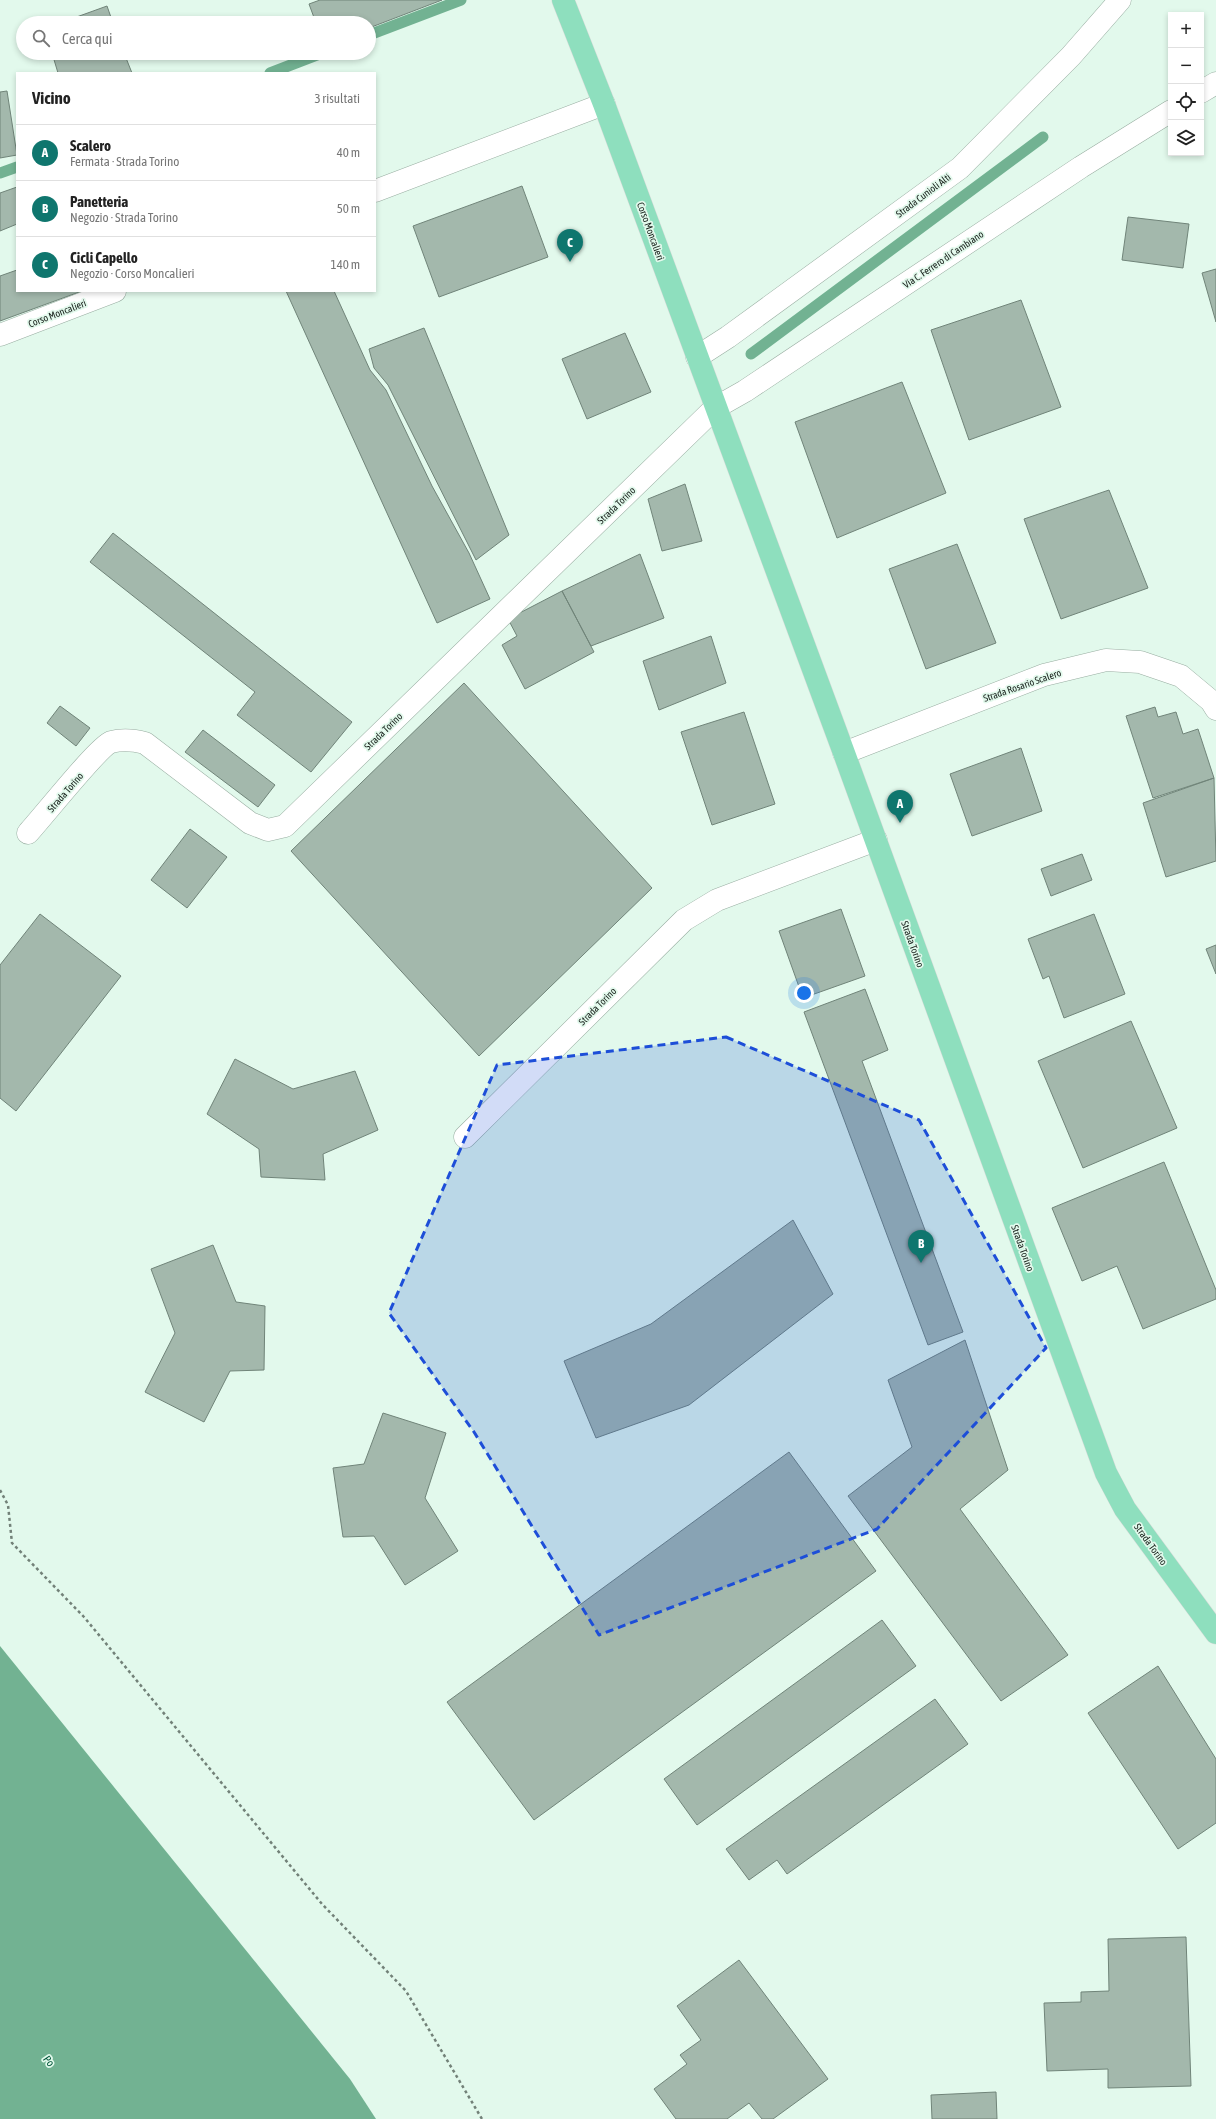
<!DOCTYPE html>
<html lang="it">
<meta charset="utf-8">
<style>
:root{--surface:#fff;--page:#f6f6f6;--text:#222;--muted:#767676;--line:#e0e0e0;--accent:#0f766e}
body{margin:0;font-family:"Asap Condensed",sans-serif;background:var(--page);color:var(--text)}
.controls{position:absolute;right:12px;top:12px;display:grid;overflow:hidden;border-radius:0px;box-shadow:0 2px 6px #0003}
.controls button{width:36px;height:36px;display:grid;place-items:center;padding:0;border:0;border-bottom:1px solid var(--line);background:var(--surface);color:var(--text);font:20px sans-serif}
.you{position:absolute;left:804px;top:993px;width:14px;height:14px;margin:-10px;border:3px solid #fff;border-radius:50%;background:#1a73e8;box-shadow:0 0 0 6px #1a73e833}
.badge{display:grid;place-items:center;width:26px;height:26px;border-radius:50%;background:var(--accent);color:#fff;font-size:13px;font-weight:700}
.pin{position:absolute;translate:-50% -33px;filter:drop-shadow(0 1px 2px #0008)}
.pin::after{content:'';position:absolute;top:21px;width:14px;height:12px;background:inherit;clip-path:polygon(0 0,100% 0,50% 100%)}
.list{margin:0;padding:0;list-style:none}
h2{display:flex;justify-content:space-between;align-items:center;height:52px;margin:0;padding:0 16px;font-size:17px}
h2 small{font-size:13px;font-weight:400;color:var(--muted)}
.list li{display:grid;grid-template-columns:26px 1fr auto;gap:12px;align-items:center;box-sizing:border-box;height:56px;padding:0 16px;border-top:1px solid var(--line)}
.list b{display:block;font-size:15px;white-space:nowrap}
.list p{margin:0;font-size:13px;white-space:nowrap;color:var(--muted)}
.list em{font-size:13px;font-style:normal;color:var(--muted)}
.icon{flex:none;width:22px;height:22px;fill:none;stroke:currentColor;stroke-width:2;stroke-linecap:round;stroke-linejoin:round}
.map{position:relative;flex:none;width:1216px;height:2119px;overflow:hidden}
.search{position:absolute;background:var(--surface);box-shadow:0 2px 6px #0003;left:16px;top:16px;width:360px;height:44px;display:flex;align-items:center;gap:10px;box-sizing:border-box;padding:0 14px;border-radius:22px;color:var(--muted);font-size:15px}
.panel{position:absolute;background:var(--surface);box-shadow:0 2px 6px #0003;left:16px;top:72px;width:360px;height:220px;border-radius:0px}
.map>svg:first-child{display:block}
.water{fill:#72b292}
.lines{fill:none;stroke-linecap:round;stroke-linejoin:round}
.stream{stroke:#72b292;stroke-width:11}
.building{fill:#a3b8ac;stroke:#708479}
.minor-casing{stroke:#98ada1;stroke-width:23}
.major-casing{stroke:#dadbda;stroke-width:23}
.path{stroke:#728178;stroke-width:2.5;stroke-dasharray:3 3;stroke-linecap:butt}
.minor{stroke:#fff;stroke-width:22}
.major{stroke:#8edfbe;stroke-width:22}
.marked{fill:#1d4ed8;fill-opacity:0.2;stroke:#1d4ed8;stroke-width:3;stroke-dasharray:8 5;stroke-linejoin:round}
.labels{text-anchor:middle;stroke-width:3.5;stroke-linejoin:round;paint-order:stroke}
.street-label{font-size:10px;fill:#161e19;stroke:#e2f9ec}
.water-label{font-size:11px;font-style:italic;fill:#005538;stroke:#e2f9ec}
</style>
<div class="map">
<svg width="1216" height="2119" viewBox="0 0 1216 2119">
<rect width="100%" height="100%" fill="#e2f9ec"/>
<!-- water -->
<path class="water" d="M0,1646L350,2079L376,2119H0Z"/>
<g class="lines">
<!-- stream -->
<path class="stream" d="M369,35L461,0
M270,73L322,53
M0,173L17,167
M751,354L1043,137"/>
</g>
<!-- building -->
<path class="building" d="M320,0H442L369,28V23H316L309,4Z
M107,6L113,23H60Z
M52,53H124L132,73H58Z
M7,91L17,155L0,158V92Z
M522,186L548,257L439,297L413,226Z
M17,187V224L0,231V193Z
M1128,217L1189,224L1183,268L1122,260Z
M1216,269V322L1202,273Z
M17,270V291H82L0,321V276Z
M286,291H334L370,370L386,390L432,486L469,553L490,599L437,623Z
M1021,300L1061,407L969,440L931,330Z
M424,328L509,535L476,560L388,385L374,368L369,349Z
M625,333L651,392L587,419L562,359Z
M902,382L946,493L837,538L795,422Z
M685,484L702,541L662,551L648,499Z
M1109,490L1148,588L1061,619L1024,519Z
M113,533L352,722L311,772L237,715L255,692L90,562Z
M957,544L996,643L926,669L889,569Z
M640,554L664,618L591,646L562,591Z
M562,591L594,652L525,689L502,645L517,636L508,619Z
M711,636L726,683L659,710L643,661Z
M464,683L652,888L479,1056L291,851Z
M60,706L90,728L76,746L47,723Z
M1155,707L1158,717L1176,712L1183,734L1198,729L1214,778L1153,798L1126,716Z
M744,712L775,804L712,825L681,732Z
M203,730L275,785L258,807L185,752Z
M1021,748L1042,811L972,836L950,774Z
M1214,778L1216,861L1166,877L1143,803Z
M190,829L227,857L187,908L151,880Z
M1082,854L1092,880L1051,896L1041,869Z
M841,909L865,976L803,998L779,931Z
M40,914L121,976L16,1111L0,1098V965Z
M1094,914L1125,994L1064,1018L1049,976L1043,979L1028,939Z
M1216,945V974L1206,949Z
M865,989L888,1050L862,1061L963,1332L928,1345L804,1012Z
M1131,1021L1177,1128L1083,1168L1038,1061Z
M235,1059L293,1089L355,1071L378,1130L323,1154L325,1180L261,1177L259,1149L207,1114Z
M1164,1162L1216,1290V1299L1143,1329L1117,1266L1082,1281L1052,1208Z
M793,1220L833,1294L689,1405L596,1438L564,1361L651,1324Z
M213,1245L236,1302L265,1306L264,1370L230,1371L204,1422L145,1392L175,1333L151,1269Z
M965,1340L1008,1470L960,1509L1068,1655L1001,1701L848,1496L912,1447L888,1380Z
M383,1413L446,1433L425,1498L458,1551L405,1585L374,1536L343,1537L333,1468L364,1464Z
M789,1452L876,1571L534,1820L447,1702Z
M882,1620L916,1666L697,1825L664,1779Z
M1158,1666L1216,1759V1823L1178,1849L1088,1713Z
M935,1699L968,1744L787,1874L777,1860L749,1880L726,1849Z
M1186,1937L1191,2086L1108,2088V2069L1047,2071L1044,2003L1081,2002V1992L1109,1991L1108,1939Z
M739,1960L828,2079L773,2119H762L749,2103L727,2119H676L654,2089L687,2064L680,2055L701,2040L677,2006Z
M996,2092L997,2119H932L931,2095Z"/>
<g class="lines">
<defs>
<path id="minor" d="M1201,92L1216,83
M375,191L604,104
M0,335L115,291
M697,357L728,337L960,168L1071,56L1120,0
M844,753L1044,675L1106,660L1140,662L1181,676L1211,701L1216,709
M28,833C42,818 98,747 111,742C122,739 134,740 145,743L250,823L268,830L285,826L715,408L745,391L1081,167L1171,111
M465,1137L684,920L717,900L876,840"/>
<path id="major" d="M563,0L604,104L844,753L1106,1473L1125,1509L1216,1633"/>
</defs>
<!-- minor casing -->
<use href="#minor" class="minor-casing"/>
<!-- major casing -->
<use href="#major" class="major-casing"/>
<!-- path -->
<path class="path" d="M0,1490L8,1505L12,1543L84,1617L322,1904L406,1991L482,2119"/>
<!-- minor -->
<use href="#minor" class="minor"/>
<!-- major -->
<use href="#major" class="major"/>
</g>
<!-- marked area -->
<path class="marked" d="M726,1037L919,1120L1046,1348L877,1529L599,1635L474,1432L389,1313L497,1065Z"/>
<g class="labels">
<!-- street labels -->
<g class="street-label">
<text transform="translate(923 195) rotate(-37)" y="4">Strada Cunioli Alti</text>
<text transform="translate(651 231) rotate(70)" y="4">Corso Moncalieri</text>
<text transform="translate(943 259) rotate(-34)" y="4">Via C. Ferrero di Cambiano</text>
<text transform="translate(57 313) rotate(-21)" y="4">Corso Moncalieri</text>
<text transform="translate(616 505) rotate(-44)" y="4">Strada Torino</text>
<text transform="translate(1022 685) rotate(-19)" y="4">Strada Rosario Scalero</text>
<text transform="translate(383 731) rotate(-44)" y="4">Strada Torino</text>
<text transform="translate(65 792) rotate(-49)" y="4">Strada Torino</text>
<text transform="translate(913 944) rotate(70)" y="4">Strada Torino</text>
<text transform="translate(597 1006) rotate(-45)" y="4">Strada Torino</text>
<text transform="translate(1023 1248) rotate(70)" y="4">Strada Torino</text>
<text transform="translate(1151 1544) rotate(54)" y="4">Strada Torino</text>
</g>
<!-- water labels -->
<g class="water-label">
<text transform="translate(49 2061) rotate(50)" y="4">Po</text>
</g>
</g>
</svg>
<div class="controls">
<button>+</button>
<button>−</button>
<button><svg class="icon" aria-label="locate" viewBox="0 0 24 24"><circle cx="12" cy="12" r="6"/><path d="M12 2v4M12 18v4M2 12h4M18 12h4"/></svg></button>
<button><svg class="icon" aria-label="layers" viewBox="0 0 24 24"><path d="M12 4l9 5-9 5-9-5zM3 14l9 5 9-5"/></svg></button>
</div>
<div class="you"></div>
<div class="pin badge" style="left:900px;top:823px">A</div>
<div class="pin badge" style="left:921px;top:1263px">B</div>
<div class="pin badge" style="left:570px;top:262px">C</div>
<div class="search"><svg class="icon" aria-label="search" viewBox="0 0 24 24"><circle cx="10" cy="10" r="6"/><path d="M15 15l6 6"/></svg>Cerca qui</div>
<section class="panel">
<h2>Vicino<small>3 risultati</small></h2>
<ul class="list">
<li><span class="badge">A</span><div><b>Scalero</b><p>Fermata · Strada Torino</p></div><em>40 m</em></li>
<li><span class="badge">B</span><div><b>Panetteria</b><p>Negozio · Strada Torino</p></div><em>50 m</em></li>
<li><span class="badge">C</span><div><b>Cicli Capello</b><p>Negozio · Corso Moncalieri</p></div><em>140 m</em></li>
</ul>
</section>
</div>
